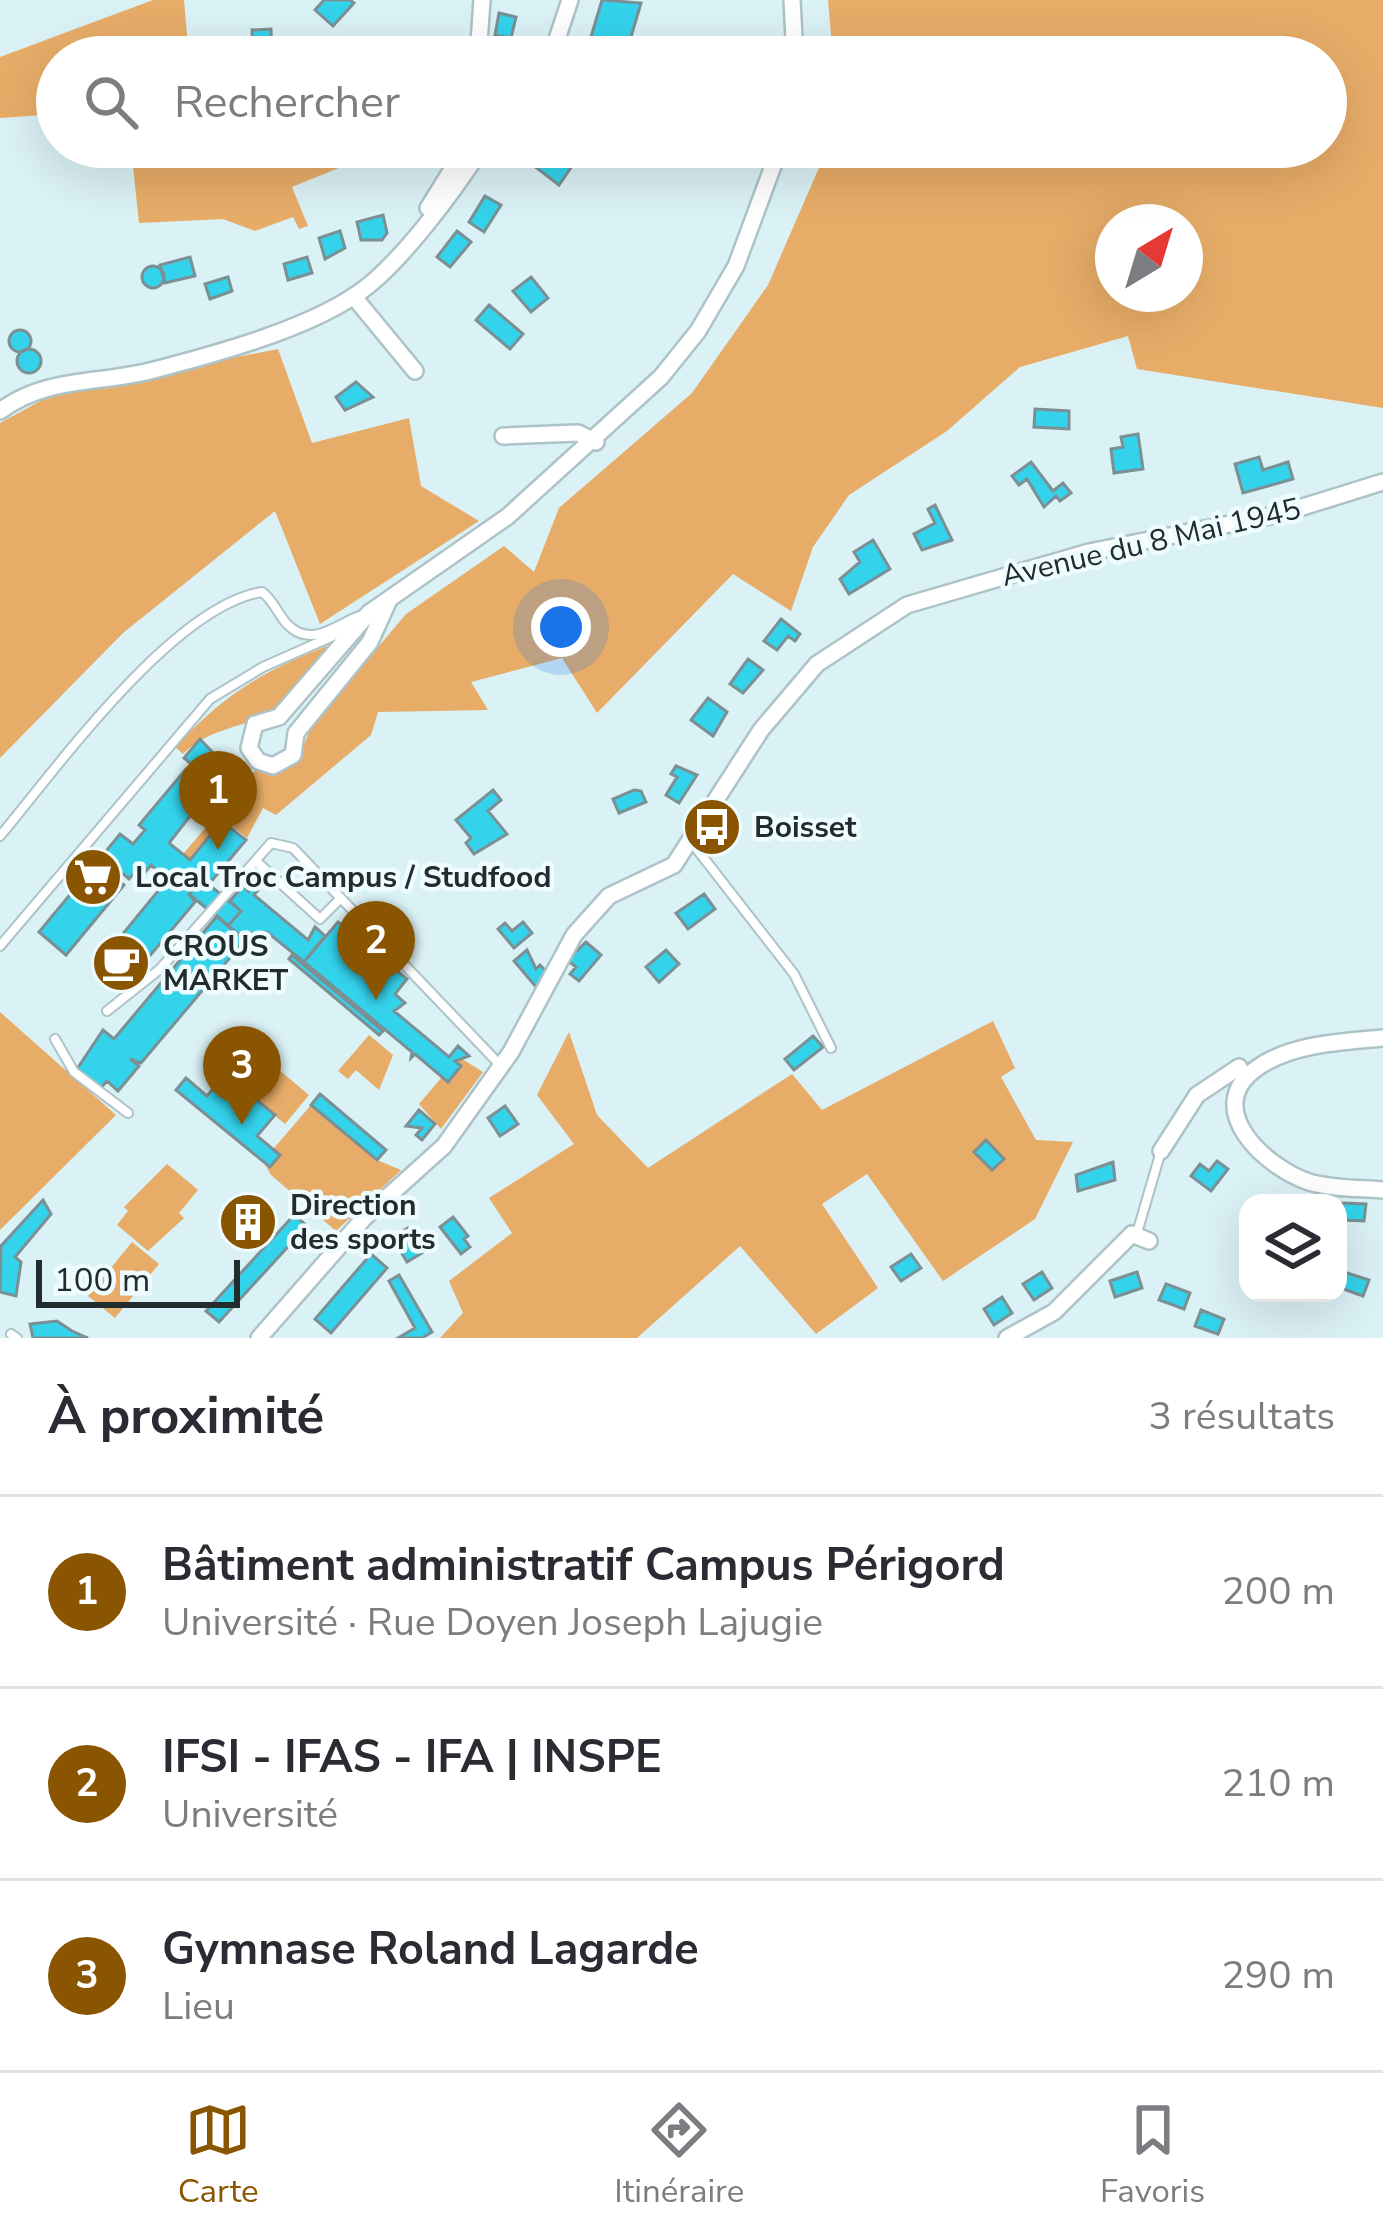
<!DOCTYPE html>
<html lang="fr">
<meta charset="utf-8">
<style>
:root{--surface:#fff;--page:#f2f2f3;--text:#2b2b33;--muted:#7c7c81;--line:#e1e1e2;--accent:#895501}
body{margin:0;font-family:"Nunito Sans",sans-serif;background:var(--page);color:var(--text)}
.controls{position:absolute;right:36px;bottom:36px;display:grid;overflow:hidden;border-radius:24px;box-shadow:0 12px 48px #0002}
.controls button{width:108px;height:108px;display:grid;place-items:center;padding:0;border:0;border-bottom:3px solid var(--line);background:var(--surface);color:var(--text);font:60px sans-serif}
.compass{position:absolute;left:1095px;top:204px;width:108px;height:108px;border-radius:50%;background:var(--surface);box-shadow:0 12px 48px #0002;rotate:38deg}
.scale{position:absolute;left:36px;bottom:30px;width:204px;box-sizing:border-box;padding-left:12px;border:6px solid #232c2d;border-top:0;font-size:33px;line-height:42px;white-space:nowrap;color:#232c2d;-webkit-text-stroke:9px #eefcff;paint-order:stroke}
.you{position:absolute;left:561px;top:627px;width:42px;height:42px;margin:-30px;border:9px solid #fff;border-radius:50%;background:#1a73e8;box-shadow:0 0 0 18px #1a73e833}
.badge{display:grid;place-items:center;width:78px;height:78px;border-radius:50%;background:var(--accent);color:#fff;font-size:39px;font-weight:700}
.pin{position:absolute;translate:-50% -99px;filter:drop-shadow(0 3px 6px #0008)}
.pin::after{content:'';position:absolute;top:63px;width:42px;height:36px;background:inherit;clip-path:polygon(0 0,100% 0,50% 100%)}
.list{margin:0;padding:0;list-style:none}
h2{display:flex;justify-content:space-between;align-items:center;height:156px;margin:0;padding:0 48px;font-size:51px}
h2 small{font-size:39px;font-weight:400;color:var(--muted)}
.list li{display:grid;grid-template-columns:78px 1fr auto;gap:36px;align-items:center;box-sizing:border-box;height:192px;padding:0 48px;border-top:3px solid var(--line)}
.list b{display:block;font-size:45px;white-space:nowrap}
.list p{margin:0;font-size:39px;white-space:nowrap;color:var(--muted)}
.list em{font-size:39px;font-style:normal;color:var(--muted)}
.icon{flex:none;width:66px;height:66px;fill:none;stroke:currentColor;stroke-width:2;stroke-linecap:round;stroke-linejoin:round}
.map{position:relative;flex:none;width:1383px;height:1338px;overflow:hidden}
.search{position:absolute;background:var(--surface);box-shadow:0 12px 48px #0002;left:36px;right:36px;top:36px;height:132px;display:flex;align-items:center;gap:30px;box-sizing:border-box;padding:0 42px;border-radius:66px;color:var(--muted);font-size:45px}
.sheet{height:732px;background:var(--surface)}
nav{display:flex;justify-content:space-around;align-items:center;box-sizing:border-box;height:168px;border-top:3px solid var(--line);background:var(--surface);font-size:33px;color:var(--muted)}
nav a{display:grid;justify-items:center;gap:6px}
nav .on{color:var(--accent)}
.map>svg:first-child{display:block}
.green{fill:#e7ac68;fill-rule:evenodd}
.building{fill:#33d3ec;stroke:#7b9094;stroke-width:3}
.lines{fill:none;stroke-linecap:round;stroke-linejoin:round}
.service-casing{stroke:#adc3c8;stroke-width:12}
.minor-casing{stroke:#adc3c8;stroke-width:20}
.service{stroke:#fff;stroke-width:8}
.minor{stroke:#fff;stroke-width:15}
.labels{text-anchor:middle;stroke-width:9;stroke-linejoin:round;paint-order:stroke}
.street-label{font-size:30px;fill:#232c2d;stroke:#eefcff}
.poi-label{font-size:30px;font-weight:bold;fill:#232c2d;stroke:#eefcff;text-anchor:start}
</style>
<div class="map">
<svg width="1383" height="1338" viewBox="0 0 1383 1338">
<rect width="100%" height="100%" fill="#daf1f5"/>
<!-- green -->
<path class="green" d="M153,0H184L189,57H57V114L0,118V57Z
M828,0H1383V408L1137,369L1128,336L1020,367L947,431L849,495L813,547L791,611L733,574L597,713L562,658L471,682L488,710L378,712L371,735L276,815L263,808L247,838L223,819L189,859L183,854L258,767L281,771L298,760L311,727L406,614L504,546L534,572L559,508L692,393L768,285L828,147H1326V57H833ZM1113,222H1185V294H1113Z
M131,147H345L346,165L292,187L308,226L299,229L293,217L255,231L223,219L139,223Z
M278,349L312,443L409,418L421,486L479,521L320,624L275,511L123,633L0,758V423L57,392Z
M335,643C317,662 298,694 276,708C246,729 209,727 183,754L175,747C227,692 264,670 335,643Z
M0,1012L116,1115L0,1230Z
M993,1021L1015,1068L1001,1077L1036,1140L1073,1142L1035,1219L943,1281L867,1174L822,1204L878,1288L816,1334L740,1246L637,1338H440L463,1313L449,1281L512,1233L489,1198L574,1144L537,1095L569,1032L597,1115L648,1168L792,1074L822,1110Z
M369,1035L393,1055L379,1090L356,1070L348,1079L338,1071Z
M242,1039L309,1095L285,1124L217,1068Z
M459,1057L483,1072L441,1129L419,1104Z
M311,1105L377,1160L401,1170L336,1231L271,1175L263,1161Z
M167,1164L198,1190L179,1213L184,1218L148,1251L117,1225L128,1211L124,1207Z
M132,1242L159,1264L115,1318L88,1296Z"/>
<!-- building -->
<path class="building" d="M324,0H350L354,3L333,26L315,10Z
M602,0L641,3L625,57H585Z
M499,13L516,17L511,38L495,35Z
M271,29L272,57H253L252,30Z
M534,147H585L559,185L525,159Z
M485,196L501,205L484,232L469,222Z
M383,215L387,233L382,240H361L357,222Z
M340,231L345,248L325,259L319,238Z
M457,231L471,242L450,267L437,257Z
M190,257L195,276L165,283L160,265Z
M307,257L312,273L288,280L284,264Z
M142 277a11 11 0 1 1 22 0a11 11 0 1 1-22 0Z
M228,277L232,291L210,299L205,284Z
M531,277L548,298L531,312L513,291Z
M489,305L523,334L510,349L476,320Z
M9 341a11 11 0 1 1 22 0a11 11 0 1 1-22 0Z
M17 361a12 12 0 1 1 24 0a12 12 0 1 1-24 0Z
M356,382L373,397L345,410L336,397Z
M1035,409L1069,411V429L1034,427Z
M1138,434L1143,469L1114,473L1111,449L1123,447L1121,437Z
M1259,457L1263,470L1288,462L1293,479L1243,493L1235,464Z
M1031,462L1053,491L1063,483L1071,493L1060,501L1056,496L1044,507L1027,479L1019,485L1012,476Z
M935,505L952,540L922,550L914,534L935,523L928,509Z
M873,540L890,569L849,594L840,579L860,562L854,552Z
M781,619L800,634L795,641L788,636L777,650L764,641Z
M748,659L763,670L743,693L730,684Z
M708,698L727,712L713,736L691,720Z
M200,739L231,772L219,787L215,784L169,843L190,860L222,821L246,840L209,884L202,879L189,894L195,902L148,958L121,936L168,879L151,865L142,876L136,871L129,879L102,856L120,834L133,844L145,830L139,825L186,769L191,773L195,767L184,758Z
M676,766L697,775L679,803L666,795L677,777L671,774Z
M493,790L501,800L488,811L507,834L474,854L466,843L471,838L456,820Z
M634,790L641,791L646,802L619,813L613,799Z
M96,863L124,885L66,955L39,932Z
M252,875L263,884L254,895L308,940L315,927L325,936L304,962L267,932L238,934L228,926L241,911L230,901L243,886L248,891Z
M202,879L241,911L228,926L189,894Z
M704,894L715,909L688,929L676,913Z
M217,916L245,940L141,1063L130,1059L139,1066L118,1091L107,1081L100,1089L77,1069L103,1030L114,1039Z
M349,920L346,929L407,979L395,994L405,1003L394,1011L449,1057L458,1046L469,1056L455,1061L461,1066L448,1082L415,1054L411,1058L412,1052L304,962L338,922L343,926Z
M523,922L532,933L514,948L498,929L505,923L512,931Z
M116,942L142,965L127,983L100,961Z
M586,942L601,955L579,981L570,974L576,967L567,960Z
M527,950L536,969L540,965L545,970L537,988L514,961Z
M666,950L679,964L659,982L646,967Z
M292,955L383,1031L379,1035L289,959Z
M813,1036L823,1047L794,1070L785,1059Z
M225,1074L275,1115L257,1136L280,1155L270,1167L176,1090L186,1078L207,1096Z
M320,1094L386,1150L377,1160L311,1105Z
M505,1106L518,1124L500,1136L488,1118Z
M419,1110L435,1124L422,1140L416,1135L422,1128L406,1126Z
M986,1140L1004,1159L992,1170L974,1152Z
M1217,1161L1228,1169L1211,1191L1191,1176L1200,1164L1209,1171Z
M1113,1162L1115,1180L1078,1191L1076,1175Z
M43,1200L51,1214L15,1257L21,1262L16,1296L0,1292L1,1246Z
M258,1200L269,1209L239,1245L228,1236Z
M1343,1203L1366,1204L1364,1221L1342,1220Z
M294,1215L307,1226L219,1322L206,1311Z
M453,1217L468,1236L464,1239L470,1247L461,1254L440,1227Z
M408,1228L422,1253L407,1262L392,1237Z
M371,1254L387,1268L331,1333L315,1319Z
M911,1254L921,1268L901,1281L891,1267Z
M1042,1272L1052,1288L1034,1300L1023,1284Z
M1137,1272L1142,1288L1115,1297L1110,1281Z
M1344,1272L1369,1280L1363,1296L1338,1287Z
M399,1275L432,1332L422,1338H398L415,1328L389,1281Z
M1166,1284L1190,1293L1184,1309L1159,1300Z
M1002,1297L1012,1313L994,1325L984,1309Z
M1201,1310L1224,1319L1218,1334L1195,1326Z
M57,1321L72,1331L88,1338H33L30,1324Z"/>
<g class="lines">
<defs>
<path id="service" d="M0,836C57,768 173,606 262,592C274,601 277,613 287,624C312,650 337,623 362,615
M692,843L794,974L831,1048
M256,861L320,919L341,898
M0,946L210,699L263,667L349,629
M107,1011L160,969L271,843L293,848L501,1066
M55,1039L74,1072L128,1113
M1137,1233L1161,1151
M11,1334L17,1338"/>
<path id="minor" d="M792,0L795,57
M478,57L482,0
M551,57L570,0
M428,208L466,147
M354,297L415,371
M0,411C45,377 98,384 150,371C212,355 305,330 357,294C398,267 455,190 482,147
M503,436L578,433L596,442
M389,600L370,642L296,733L293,755L273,766L258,761L249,748L255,724L279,717L369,613L507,517L661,377L698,331L736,266L780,147
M1383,1038C1343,1042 1292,1043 1257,1068C1200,1108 1266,1168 1309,1182C1333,1189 1359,1188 1383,1190
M1161,1151L1197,1095L1239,1067
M259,1338L364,1218L444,1146L511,1052L574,935L609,896L674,865L761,730L817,664L907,605L1089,552L1280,514L1383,482
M1007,1338L1054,1312L1132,1234L1149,1241"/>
</defs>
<!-- service casing -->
<use href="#service" class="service-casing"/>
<!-- minor casing -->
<use href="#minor" class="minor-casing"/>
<!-- service -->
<use href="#service" class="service"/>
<!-- minor -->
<use href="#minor" class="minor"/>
</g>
<!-- icons -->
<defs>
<symbol id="bus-disc" viewBox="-11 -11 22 22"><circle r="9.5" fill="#895501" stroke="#eefcff"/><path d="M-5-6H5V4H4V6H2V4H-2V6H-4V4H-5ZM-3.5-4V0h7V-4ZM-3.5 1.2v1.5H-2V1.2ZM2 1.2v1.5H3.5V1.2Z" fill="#fff"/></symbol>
<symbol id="supermarket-disc" viewBox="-11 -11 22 22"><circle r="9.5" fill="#895501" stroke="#eefcff"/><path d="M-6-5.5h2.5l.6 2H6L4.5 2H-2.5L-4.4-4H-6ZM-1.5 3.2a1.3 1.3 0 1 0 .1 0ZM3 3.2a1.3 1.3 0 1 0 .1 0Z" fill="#fff"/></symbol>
<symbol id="cafe-disc" viewBox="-11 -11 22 22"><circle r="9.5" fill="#895501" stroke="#eefcff"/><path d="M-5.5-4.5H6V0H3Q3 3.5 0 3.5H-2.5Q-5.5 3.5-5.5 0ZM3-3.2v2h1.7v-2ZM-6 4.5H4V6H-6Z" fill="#fff"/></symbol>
<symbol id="building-disc" viewBox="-11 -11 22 22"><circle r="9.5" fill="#895501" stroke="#eefcff"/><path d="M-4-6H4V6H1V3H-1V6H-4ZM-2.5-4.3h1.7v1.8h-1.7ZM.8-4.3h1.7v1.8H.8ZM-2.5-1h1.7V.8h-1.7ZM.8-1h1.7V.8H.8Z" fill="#fff"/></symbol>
</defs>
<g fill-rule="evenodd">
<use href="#bus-disc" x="679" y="794" width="66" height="66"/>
<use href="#supermarket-disc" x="60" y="844" width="66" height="66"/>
<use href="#cafe-disc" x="88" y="930" width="66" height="66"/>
<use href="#building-disc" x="215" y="1189" width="66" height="66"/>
</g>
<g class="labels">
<!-- street labels -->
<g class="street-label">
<text transform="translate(1151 542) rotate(-13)" y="10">Avenue du 8 Mai 1945</text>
</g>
<!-- poi labels -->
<g class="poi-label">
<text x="754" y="837">Boisset</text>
<text x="135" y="887">Local Troc Campus / Studfood</text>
<text x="163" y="956">CROUS<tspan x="163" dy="34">MARKET</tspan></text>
<text x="290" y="1215">Direction<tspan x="290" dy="34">des sports</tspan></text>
</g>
</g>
</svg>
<div class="controls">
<button><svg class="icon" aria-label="layers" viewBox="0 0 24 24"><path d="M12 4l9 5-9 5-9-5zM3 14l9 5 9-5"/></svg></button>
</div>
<svg class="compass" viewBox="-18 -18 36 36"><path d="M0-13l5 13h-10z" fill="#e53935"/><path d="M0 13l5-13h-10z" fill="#7c7c81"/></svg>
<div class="scale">100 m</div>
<div class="you"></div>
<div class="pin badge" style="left:218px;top:850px">1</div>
<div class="pin badge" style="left:376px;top:1000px">2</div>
<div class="pin badge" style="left:242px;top:1125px">3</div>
<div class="search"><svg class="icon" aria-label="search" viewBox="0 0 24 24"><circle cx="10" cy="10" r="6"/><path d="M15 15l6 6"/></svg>Rechercher</div>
</div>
<section class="sheet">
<h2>À proximité<small>3 résultats</small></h2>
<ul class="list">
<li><span class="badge">1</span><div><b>Bâtiment administratif Campus Périgord</b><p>Université · Rue Doyen Joseph Lajugie</p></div><em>200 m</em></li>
<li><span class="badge">2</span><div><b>IFSI - IFAS - IFA | INSPE</b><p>Université</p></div><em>210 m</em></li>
<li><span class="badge">3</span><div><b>Gymnase Roland Lagarde</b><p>Lieu</p></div><em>290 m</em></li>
</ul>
</section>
<nav>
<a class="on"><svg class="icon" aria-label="map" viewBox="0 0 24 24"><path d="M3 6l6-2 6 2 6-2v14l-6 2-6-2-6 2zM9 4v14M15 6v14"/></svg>Carte</a>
<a><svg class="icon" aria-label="directions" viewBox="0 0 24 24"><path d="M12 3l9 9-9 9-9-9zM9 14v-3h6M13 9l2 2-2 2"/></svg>Itinéraire</a>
<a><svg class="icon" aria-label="saved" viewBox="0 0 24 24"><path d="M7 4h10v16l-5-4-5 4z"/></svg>Favoris</a>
</nav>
